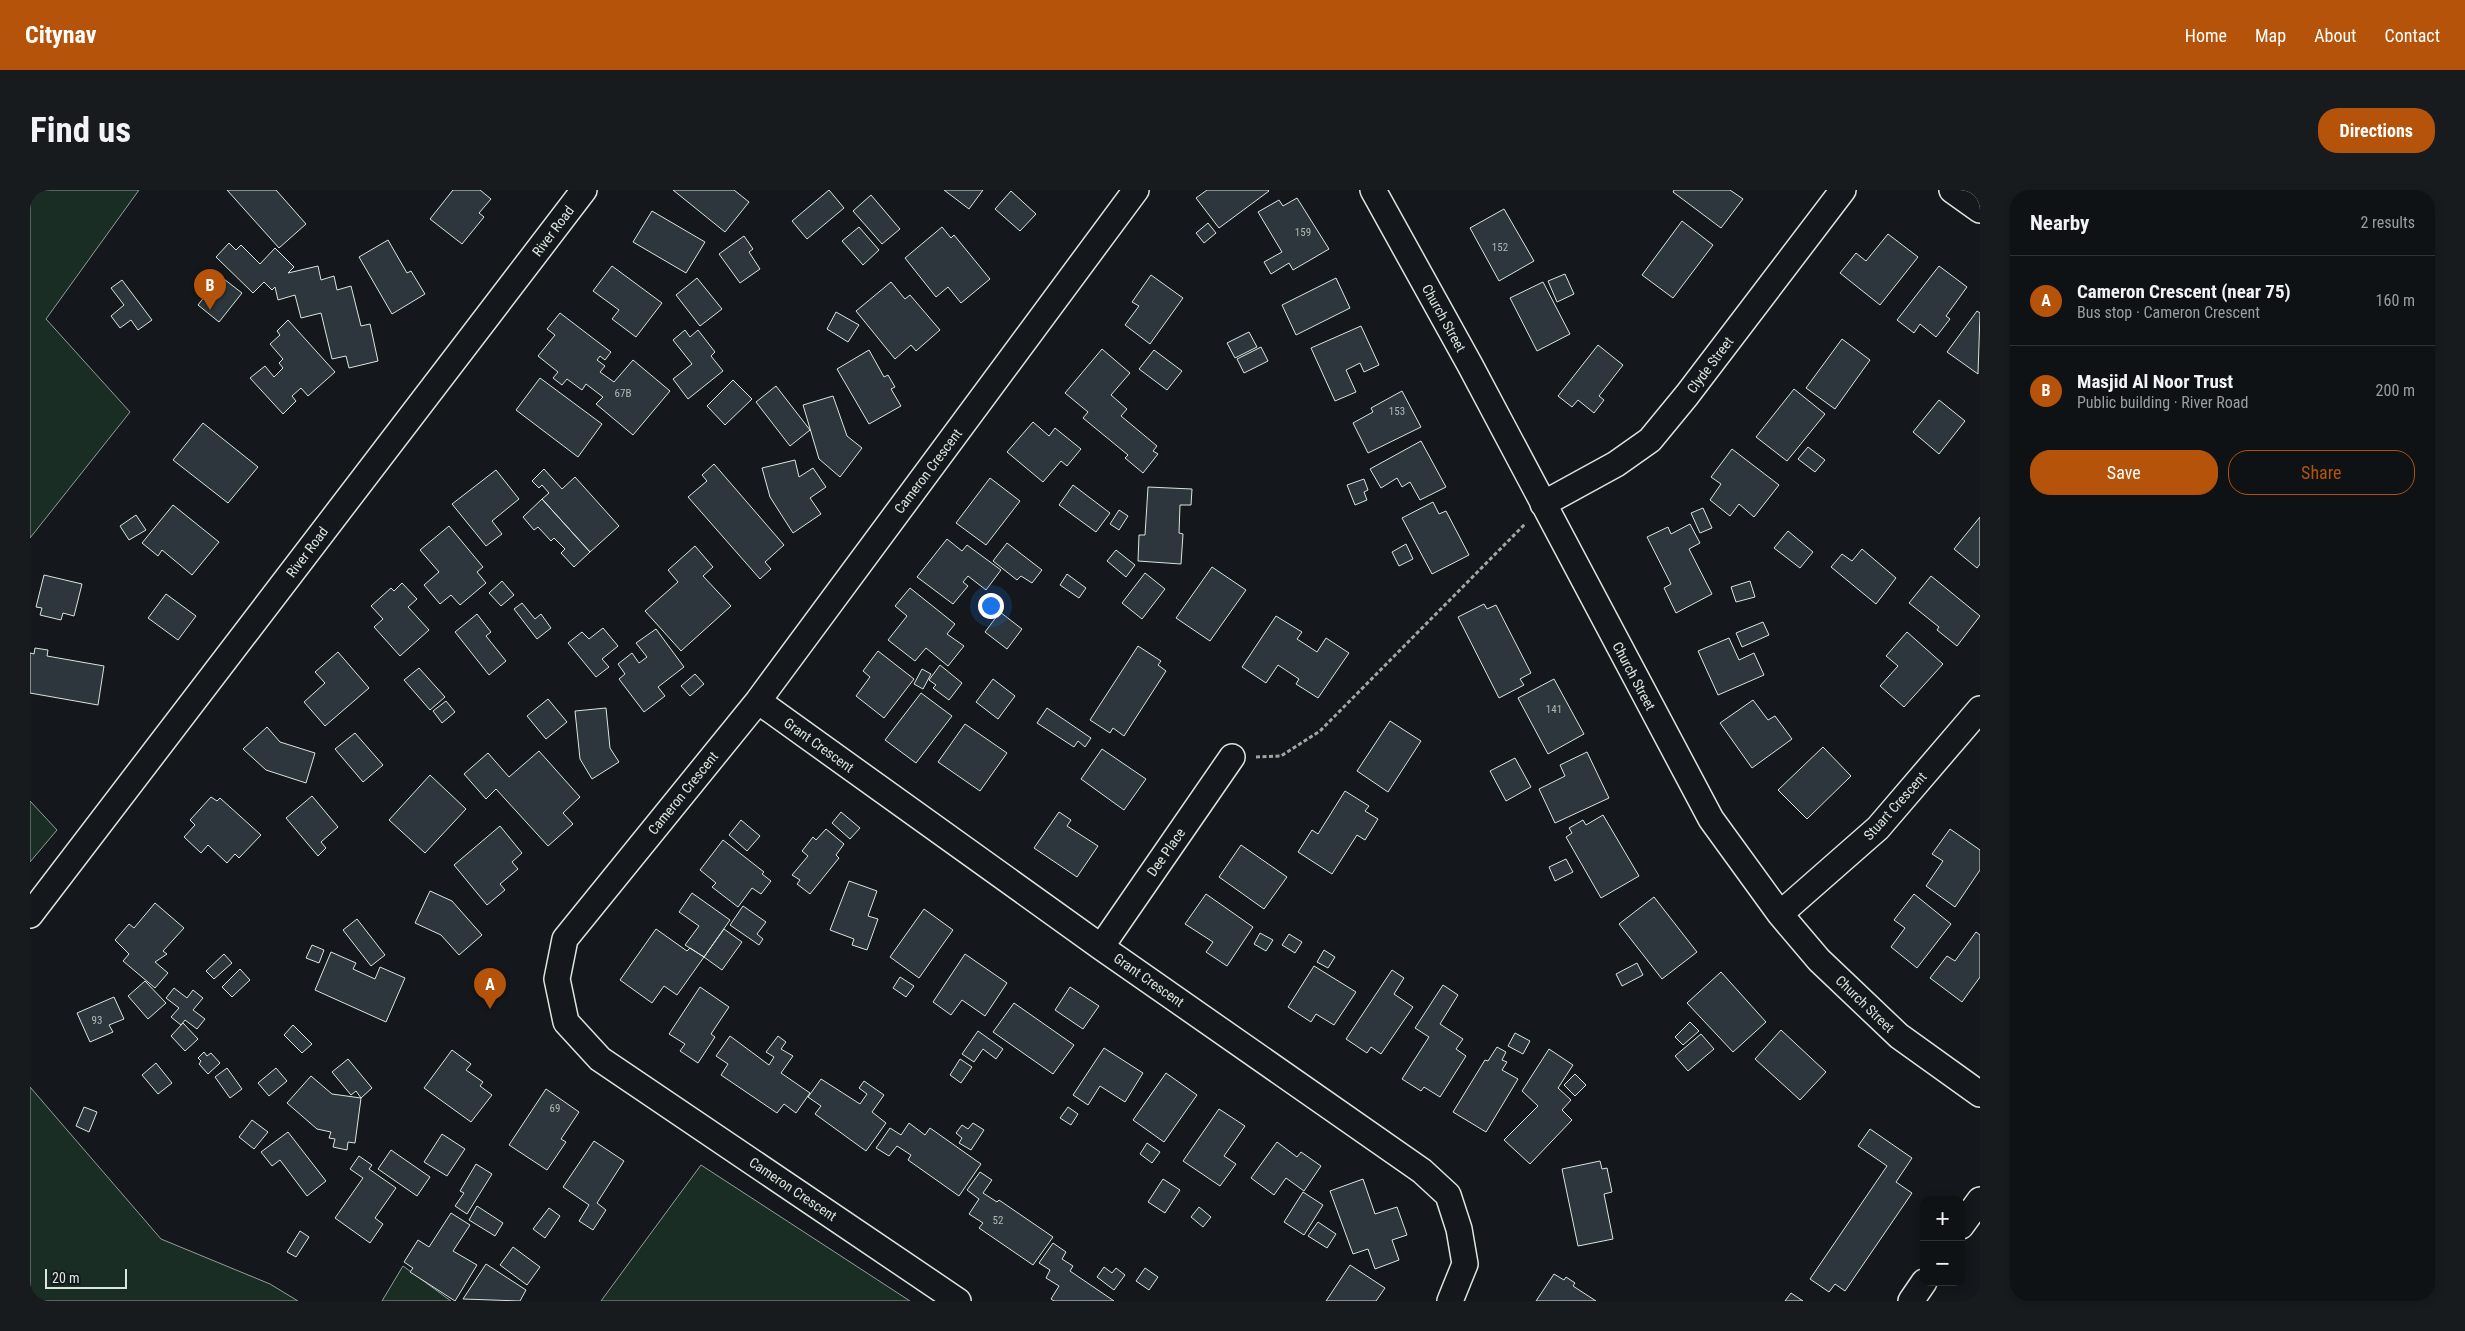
<!DOCTYPE html>
<meta charset="utf-8">
<style>
:root{--surface:#0f1215;--page:#181b1e;--text:#f1f3f6;--muted:#9b9ea0;--line:#2f3234;--accent:#b45309}
body{margin:0;font-family:"Roboto Condensed",sans-serif;background:var(--page);color:var(--text)}
.controls{position:absolute;right:15px;bottom:15px;display:grid;overflow:hidden;border-radius:10px;box-shadow:0 2px 8px #0003}
.controls button{width:45px;height:45px;display:grid;place-items:center;padding:0;border:0;border-bottom:1px solid var(--line);background:var(--surface);color:var(--text);font:25px sans-serif}
.scale{position:absolute;left:15px;bottom:12px;width:82px;box-sizing:border-box;padding-left:5px;border:2px solid #d8e6dc;border-top:0;font-size:14px;line-height:18px;white-space:nowrap;color:#d8e6dc;-webkit-text-stroke:4px #14181c;paint-order:stroke}
.you{position:absolute;left:960px;top:415px;width:18px;height:18px;margin:-12px;border:4px solid #fff;border-radius:50%;background:#1a73e8;box-shadow:0 0 0 8px #1a73e833}
.badge{display:grid;place-items:center;width:32px;height:32px;border-radius:50%;background:var(--accent);color:#fff;font-size:16px;font-weight:700}
.pin{position:absolute;translate:-50% -41px;filter:drop-shadow(0 1px 2px #0008)}
.pin::after{content:'';position:absolute;top:26px;width:18px;height:15px;background:inherit;clip-path:polygon(0 0,100% 0,50% 100%)}
.list{margin:0;padding:0;list-style:none}
h2{display:flex;justify-content:space-between;align-items:center;height:65px;margin:0;padding:0 20px;font-size:21px}
h2 small{font-size:16px;font-weight:400;color:var(--muted)}
.list li{display:grid;grid-template-columns:32px 1fr auto;gap:15px;align-items:center;box-sizing:border-box;height:90px;padding:0 20px;border-top:1px solid var(--line)}
.list b{display:block;font-size:19px;white-space:nowrap}
.list p{margin:0;font-size:16px;white-space:nowrap;color:var(--muted)}
.list em{font-size:16px;font-style:normal;color:var(--muted)}
.actions{display:flex;gap:10px;padding:15px 20px}
.actions a{flex:1;padding:11px 0;border:1px solid var(--accent);border-radius:20px;text-align:center;font-size:18px;color:var(--accent)}
.actions .main{background:var(--accent);color:#fff}
.map{position:relative;flex:none;width:1950px;height:1111px;overflow:hidden;border-radius:20px}
header{display:flex;align-items:center;gap:30px;box-sizing:border-box;height:70px;padding:0 25px;background:var(--accent);color:#fff}
header strong{font-size:24px}
nav{display:flex;gap:28px;margin-inline-start:auto;font-size:18px}
.intro{display:flex;align-items:center;justify-content:space-between;box-sizing:border-box;height:120px;padding:0 30px}
h1{margin:0;font-size:35px}
.button{padding:12px 22px;border-radius:20px;background:var(--accent);color:#fff;font-size:18px;font-weight:700}
main{display:flex;gap:30px;padding:0 30px}
aside{flex:1;background:var(--surface);border-radius:20px;box-shadow:0 2px 8px #0003}
.map>svg:first-child{display:block}
.green{fill:#1a2d24;stroke:#939e99}
.building{fill:#2c363c;stroke:#d8e6dc}
.lines{fill:none;stroke-linecap:round;stroke-linejoin:round}
.minor-casing{stroke:#d8e6dc;stroke-width:28}
.path{stroke:#9da8a2;stroke-width:3;stroke-dasharray:4 2.5;stroke-linecap:butt}
.minor{stroke:#14181c;stroke-width:25}
.labels{text-anchor:middle;stroke-width:4;stroke-linejoin:round;paint-order:stroke}
.number-label{font-size:11px;fill:#adbab4}
.street-label{font-size:14px;fill:#d8e6dc;stroke:#14181c}
</style>
<header>
<strong>Citynav</strong>
<nav><a>Home</a><a>Map</a><a>About</a><a>Contact</a></nav>
</header>
<div class="intro"><h1>Find us</h1><a class="button">Directions</a></div>
<main>
<div class="map">
<svg width="1950" height="1111" viewBox="0 0 1950 1111">
<rect width="100%" height="100%" fill="#14181c"/>
<!-- green -->
<path class="green" d="M0,0H109L16,129L100,222L0,348Z
M0,611L27,640L0,672Z
M0,897L131,1049L240,1094L268,1111H0Z
M671,975L880,1111H571Z
M373,1076L421,1111H352Z"/>
<!-- building -->
<path class="building" d="M197,0H246L276,34L249,58Z
M423,0H450L461,9L449,23L454,27L432,54L400,29Z
M643,0H704L719,12L695,42Z
M799,0L814,18L777,49L762,31Z
M914,0H953L939,19Z
M1177,0H1238L1239,1L1189,38L1166,8Z
M1644,0H1700L1713,9L1691,38L1643,2Z
M981,1L1006,24L990,41L965,19Z
M841,5L870,39L852,54L823,21Z
M1267,8L1299,59L1263,80L1259,73L1241,84L1234,72L1252,62L1228,22L1249,10L1253,16Z
M1474,19L1504,71L1469,91L1440,38Z
M622,21L675,52L656,83L603,52Z
M1652,31L1683,55L1643,108L1612,85Z
M1178,33L1186,43L1174,53L1166,43Z
M829,37L849,60L833,75L812,51Z
M912,37L921,48L924,45L960,89L931,113L918,97L906,107L875,68Z
M1858,44L1888,67L1850,115L1810,83L1826,63L1836,71Z
M714,46L723,59L719,62L730,79L710,93L689,64Z
M358,50L377,83L381,81L395,104L362,124L329,67Z
M199,53L206,60L211,55L230,74L245,58L264,77L258,83L288,76L291,90L304,86L307,100L321,96L331,136L340,134L348,171L319,178L316,166L302,169L291,123L271,128L265,105L248,110L245,97L242,100L234,92L223,103L186,67Z
M582,76L632,113L606,147L582,129L589,120L563,101Z
M1909,76L1937,97L1916,126L1920,129L1906,147L1890,134L1884,143L1867,130Z
M1535,84L1544,104L1527,112L1518,91Z
M1121,85L1153,108L1120,154L1095,135L1109,116L1102,112Z
M190,86L212,103L189,132L168,115Z
M667,88L692,119L670,136L646,105Z
M1306,88L1320,118L1266,145L1252,115Z
M92,90L122,130L108,140L101,130L90,138L81,126L94,115L81,98Z
M861,92L875,109L880,105L910,140L886,161L881,155L865,169L826,121Z
M1513,92L1540,144L1507,161L1480,108Z
M1947,121L1950,123L1948,184L1917,162Z
M806,122L829,135L818,152L797,139Z
M530,123L581,162L575,170L570,166L567,170L575,176L570,182L584,192L603,170L640,201L603,245L566,214L573,207L556,194L552,200L537,189L532,195L523,188L528,182L508,166L525,145L517,139Z
M258,130L305,182L278,206L271,198L262,206L266,211L253,224L220,188L235,176L244,187L253,178L249,173L253,169L240,154L250,145L247,141Z
M1331,136L1349,175L1334,182L1330,173L1316,180L1326,202L1305,211L1281,158Z
M655,140L660,147L668,140L685,162L681,166L693,181L658,209L643,189L662,174L643,150Z
M1219,142L1227,157L1205,168L1197,153Z
M1812,149L1840,170L1805,219L1776,198Z
M1568,155L1593,175L1569,206L1574,210L1564,223L1548,210L1542,217L1528,206Z
M1231,157L1238,171L1214,183L1207,169Z
M1072,159L1100,183L1081,205L1097,219L1091,226L1127,256L1123,261L1128,264L1113,283L1095,268L1098,265L1053,228L1058,222L1035,203Z
M839,160L854,187L858,185L865,197L861,199L871,216L839,234L807,179Z
M1124,160L1152,181L1137,200L1109,179Z
M510,188L572,234L548,267L486,220Z
M703,190L722,209L695,235L677,216Z
M746,196L780,240L760,256L726,212Z
M1764,199L1795,224L1757,271L1726,247Z
M1372,201L1391,237L1338,263L1323,233L1343,222L1341,218Z
M803,206L817,246L832,258L810,287L789,269L773,215Z
M1909,210L1935,231L1909,264L1883,242Z
M1003,232L1019,246L1025,238L1051,259L1037,276L1031,271L1013,292L977,262Z
M173,233L228,277L198,313L143,270Z
M1391,251L1416,297L1390,310L1380,292L1372,297L1367,288L1351,298L1340,279Z
M1778,257L1795,270L1785,282L1768,269Z
M1702,259L1749,295L1724,327L1709,314L1700,326L1680,310L1691,294L1681,287Z
M765,270L769,287L783,278L796,297L780,308L791,324L763,343L740,307L732,278Z
M684,274L754,355L735,372L741,379L730,389L658,307L677,291L672,285Z
M514,279L532,299L545,287L589,336L560,362L512,309L519,303L512,295L509,298L502,291Z
M466,280L489,309L462,331L472,344L456,356L422,314Z
M960,288L990,311L956,355L926,333Z
M1334,289L1338,300L1334,302L1337,310L1325,315L1317,295Z
M1043,295L1080,323L1066,342L1029,315Z
M1118,297L1162,299L1161,315H1150L1149,343L1153,344L1151,374L1108,371L1109,345H1115Z
M512,309L560,362L544,377L531,363L535,359L524,348L521,351L508,337L504,340L493,327Z
M1403,312L1409,324L1416,321L1439,365L1402,384L1372,328Z
M143,315L189,352L162,385L132,360L128,366L112,353Z
M1673,318L1682,338L1670,343L1661,323Z
M1089,320L1098,326L1089,340L1080,334Z
M106,325L116,340L99,350L90,336Z
M1950,327V374L1947,378L1924,359Z
M1660,334L1670,353L1659,359L1682,404L1646,423L1634,398L1641,394L1617,347L1638,337L1641,344Z
M419,336L453,377L447,382L456,393L430,415L421,405L410,414L394,395L409,382L390,360Z
M1758,341L1783,362L1770,378L1744,358Z
M917,349L932,361L937,355L971,380L956,400L938,386L933,392L938,396L923,414L887,387Z
M977,353L1012,380L1002,393L991,386L987,390L963,371Z
M1376,354L1383,369L1369,376L1362,362Z
M665,356L683,377L673,386L701,416L651,461L615,421L648,392L638,380Z
M1832,359L1866,388L1846,414L1801,377L1812,364L1822,371Z
M1086,360L1105,375L1096,387L1077,371Z
M1182,377L1216,400L1180,451L1146,428Z
M1115,383L1135,399L1112,429L1092,413Z
M1037,384L1056,398L1049,408L1030,395Z
M14,385L52,394L44,426L33,423L31,430L10,425L12,418L6,417Z
M1901,386L1950,426L1927,456L1907,440L1909,437L1879,413Z
M472,391L484,405L471,416L459,403Z
M1720,391L1725,407L1706,412L1701,397Z
M372,393L387,409L378,417L399,440L370,466L344,437L353,429L341,416L361,398L364,401Z
M880,398L925,434L917,444L934,456L918,476L896,458L885,471L858,450L877,426L865,416Z
M136,404L166,426L148,450L118,428Z
M492,413L505,429L511,424L521,438L507,449L484,419Z
M1454,414L1457,419L1466,415L1501,483L1490,489L1494,495L1469,508L1428,427Z
M970,422L992,439L977,459L955,442Z
M447,424L461,442L456,446L476,471L459,485L425,442Z
M1246,426L1272,442L1267,449L1287,462L1296,448L1319,463L1288,508L1266,494L1269,489L1248,475L1236,493L1212,477Z
M1733,432L1739,445L1712,457L1706,443Z
M573,438L588,456L572,469L579,477L566,487L538,453L552,442L559,449Z
M626,439L654,477L628,497L635,506L614,522L589,489L595,484L588,474L602,463L609,473L617,467L606,453Z
M1877,442L1913,474L1874,517L1850,496L1868,476L1856,466Z
M1699,448L1709,470L1724,463L1734,485L1688,505L1668,461Z
M1108,456L1131,471L1128,475L1136,481L1094,546L1083,538L1080,543L1060,530Z
M5,458L18,460L17,466L74,476L68,515L0,503V463L4,464Z
M848,461L884,489L854,528L826,506L840,487L833,481Z
M308,462L339,498L295,536L274,512L295,493L285,482Z
M910,475L932,493L919,510L903,498L906,495L899,490Z
M389,478L415,507L400,520L374,490Z
M892,479L901,484L893,499L884,494Z
M665,484L674,494L660,506L651,496Z
M963,489L985,506L968,529L946,512Z
M1524,489L1554,544L1518,564L1488,508Z
M891,503L922,526L886,573L855,550Z
M518,509L537,532L516,549L497,526Z
M1723,510L1738,530L1745,526L1762,549L1722,578L1690,533Z
M416,511L425,522L412,533L403,521Z
M576,518L580,558L589,572L562,589L550,569L545,521Z
M1017,518L1061,548L1055,557L1048,551L1044,557L1007,533Z
M1360,531L1391,551L1358,602L1327,581Z
M935,534L977,563L950,601L908,572Z
M237,537L250,552L285,563L276,593L236,580L213,559Z
M325,543L353,575L333,592L305,559Z
M1793,557L1821,586L1777,629L1748,600Z
M1072,559L1116,589L1094,620L1051,589Z
M509,561L550,607L533,623L543,634L518,656L466,599L456,609L434,584L458,563L479,587Z
M1557,562L1579,608L1525,633L1509,599L1535,586L1530,575Z
M1485,568L1501,597L1476,611L1460,581Z
M400,585L436,619L395,663L359,630Z
M1315,601L1339,616L1335,621L1348,629L1335,650L1327,645L1302,684L1268,662L1282,640L1288,644Z
M282,606L308,637L291,652L296,658L288,666L256,628Z
M181,607L187,611L190,608L231,645L209,668L205,664L197,673L178,655L171,663L154,647L165,635L160,630Z
M811,622L830,638L820,649L802,633Z
M1029,622L1041,630L1037,636L1068,656L1047,687L1004,658Z
M1573,625L1609,686L1571,708L1536,647L1542,643L1539,638L1553,630L1556,635Z
M711,630L730,646L717,661L699,645Z
M470,636L492,663L482,672L488,679L470,694L475,700L457,715L424,675Z
M796,639L814,654L806,665L809,668L780,704L767,694L770,690L762,685L778,666L772,661L783,647L786,650Z
M1920,639L1950,660V680L1925,717L1896,696L1913,671L1902,664Z
M693,650L734,682L732,684L741,691L731,704L722,698L708,717L682,697L686,693L670,680Z
M1211,655L1257,687L1234,719L1189,687Z
M1536,669L1543,682L1525,691L1519,677Z
M819,691L847,701L838,726L848,729L837,760L822,755L824,749L800,740Z
M400,701L422,711L452,745L429,765L411,745L385,733Z
M662,703L700,730L674,767L655,755L669,736L649,722Z
M1176,704L1223,737L1197,776L1176,762L1183,752L1155,734Z
M1884,704L1921,734L1887,778L1861,757L1875,738L1864,730Z
M1624,707L1667,762L1632,789L1589,734Z
M125,713L154,738L133,761L137,764L125,772L138,783L125,798L93,771L99,764L85,750L99,734L104,738Z
M713,716L736,732L727,744L733,749L729,755L700,735Z
M894,719L923,740L889,788L860,767Z
M327,729L355,765L341,776L313,740Z
M626,739L657,761L660,758L674,767L647,805L634,796L622,813L590,790Z
M694,739L712,752L692,780L674,767Z
M1946,742L1950,745V787L1932,812L1900,788L1917,766L1925,771Z
M1230,743L1243,750L1236,761L1224,754Z
M1259,744L1272,752L1265,763L1252,755Z
M282,755L294,760L289,773L276,768Z
M1294,760L1305,767L1298,778L1287,772Z
M301,762L326,773L323,779L345,789L350,777L375,788L356,832L285,800Z
M194,764L202,773L184,789L176,781Z
M935,764L977,793L955,826L932,810L921,825L903,812Z
M1607,773L1613,785L1592,796L1586,784Z
M1284,776L1326,802L1304,835L1286,824L1281,832L1258,817Z
M210,779L220,790L202,807L192,797Z
M1362,780L1374,788L1364,804L1383,817L1351,864L1341,857L1337,863L1316,849Z
M1691,782L1736,832L1703,862L1657,813Z
M870,787L884,796L876,807L863,798Z
M115,791L136,813L118,829L98,806Z
M1413,795L1428,805L1410,834L1433,849L1426,859L1436,866L1410,907L1394,897L1391,901L1372,889L1399,847L1385,838Z
M670,797L699,817L681,844L685,847L668,873L650,861L655,854L639,844Z
M1040,797L1069,816L1053,839L1025,820Z
M144,798L157,808L163,800L173,808L163,820L175,829L167,839L155,830L151,835L141,827L149,818L136,808Z
M84,807L94,829L79,835L83,842L60,852L47,823Z
M984,813L1044,855L1023,884L963,842Z
M1660,832L1669,841L1653,855L1645,847Z
M153,833L168,849L155,861L141,846Z
M263,835L282,854L272,863L254,845Z
M1751,840L1796,882L1770,910L1725,869Z
M948,841L973,859L966,869L953,859L944,872L932,864Z
M1485,843L1500,851L1493,864L1478,856Z
M1671,844L1684,859L1658,881L1645,866Z
M700,846L739,875L744,867L736,862L748,846L756,852L751,859L763,866L751,883L780,903L766,923L754,914L747,923L691,885L698,874L686,866Z
M1467,857L1476,862L1472,870L1477,872L1472,880L1488,889L1456,942L1423,922L1455,870L1458,871Z
M1074,858L1113,883L1095,912L1070,896L1058,915L1043,905Z
M1519,859L1543,875L1528,898L1541,910L1532,920L1542,930L1500,974L1474,950L1508,916L1492,901Z
M422,860L441,874L436,880L453,892L450,896L462,905L441,932L394,898Z
M174,862L177,866L181,863L190,873L178,884L169,874L171,871L168,868Z
M318,869L342,898L331,908L326,901L321,905L302,882Z
M930,869L942,877L931,893L920,885Z
M126,873L142,893L128,904L112,885Z
M197,878L212,899L200,908L185,887Z
M246,878L257,891L239,906L228,893Z
M1136,883L1167,905L1134,952L1103,930Z
M1545,884L1556,895L1545,906L1534,895Z
M281,886L302,904L331,908L325,953L318,952L317,960L303,957L305,949L299,948L301,942L287,939L257,913Z
M791,889L830,914L837,904L829,898L834,891L854,905L842,922L856,933L836,961L785,924L791,916L778,907Z
M516,899L549,922L531,949L536,952L517,980L479,955Z
M54,917L67,922L59,942L46,936Z
M1038,917L1048,924L1041,935L1030,928Z
M1189,919L1215,936L1194,966L1206,974L1190,996L1153,971Z
M222,930L238,942L224,959L209,947Z
M879,933L895,945L900,938L951,974L929,1006L878,970L881,965L867,956L859,966L846,958L860,938L871,945Z
M943,933L954,940L941,960L929,953L932,948L926,943L932,935L938,939Z
M1840,939L1882,968L1866,992L1882,1003L1815,1101L1805,1094L1799,1102L1780,1089L1857,976L1828,956Z
M258,942L296,991L277,1006L250,970L242,976L231,962Z
M412,944L435,959L417,986L394,972Z
M564,951L594,971L567,1013L576,1020L563,1040L549,1031L559,1015L533,997Z
M1247,952L1267,967L1271,962L1291,976L1274,1001L1256,988L1244,1005L1221,988Z
M1117,953L1130,962L1122,973L1110,964Z
M361,960L400,987L387,1006L348,979Z
M329,966L342,975L339,979L366,998L345,1028L353,1034L340,1053L305,1028L333,988L320,979Z
M1570,971L1572,979L1577,978L1582,1002L1574,1004L1583,1049L1548,1056L1532,979Z
M446,974L462,984L437,1024L425,1016L434,1003L430,1001Z
M950,982L962,990L953,1003L967,1012L969,1010L1023,1047L1003,1075L949,1038L953,1033L939,1024L949,1009L937,1000Z
M1133,989L1150,1000L1135,1023L1118,1012Z
M1333,989L1345,1024L1367,1017L1377,1045L1362,1050L1369,1070L1345,1079L1338,1059L1323,1064L1300,1001Z
M1273,1002L1293,1015L1274,1045L1254,1032Z
M447,1016L473,1033L465,1046L439,1030Z
M1169,1017L1181,1027L1173,1037L1161,1027Z
M519,1018L530,1026L515,1048L503,1039Z
M421,1023L440,1035L423,1061L447,1075L425,1111L380,1082L383,1078L374,1072L388,1050L399,1057Z
M1288,1032L1306,1044L1297,1058L1278,1046Z
M270,1041L279,1047L266,1067L257,1062Z
M1023,1053L1036,1062L1032,1069L1043,1076L1040,1081L1084,1111H1024L1021,1109L1029,1096L1016,1088L1020,1080L1009,1073Z
M483,1057L510,1077L497,1095L470,1075Z
M456,1074L496,1100L490,1111L433,1109Z
M1320,1075L1355,1098L1346,1111H1296Z
M1074,1077L1082,1083L1086,1078L1095,1085L1084,1100L1067,1087Z
M1115,1078L1128,1087L1119,1100L1106,1091Z
M1524,1084L1534,1090L1536,1087L1545,1093L1543,1096L1566,1111H1506Z
M1761,1103L1773,1111H1755Z"/>
<g class="lines">
<defs>
<path id="minor" d="M1343,0L1440,175L1681,629L1750,724L1789,770L1869,846L1950,904
M1922,0L1950,20
M1513,314L1586,274L1620,250L1657,205L1813,0
M728,511L1071,757L1392,981L1418,1005L1429,1039L1435,1074L1420,1111
M1750,724L1848,638L1950,519
M0,725L554,0
M1071,757L1202,567
M1931,1036L1950,1010
M928,1111L570,869L536,832L527,789L535,749L728,511L1106,0
M1881,1111L1894,1092"/>
</defs>
<!-- minor casing -->
<use href="#minor" class="minor-casing"/>
<!-- path -->
<path class="path" d="M1226,567L1251,566L1290,541L1496,333"/>
<!-- minor -->
<use href="#minor" class="minor"/>
</g>
<g class="labels">
<!-- number labels -->
<g class="number-label">
<text x="1273" y="46">159</text>
<text x="1470" y="61">152</text>
<text x="593" y="207">67B</text>
<text x="1367" y="225">153</text>
<text x="1524" y="523">141</text>
<text x="67" y="834">93</text>
<text x="525" y="922">69</text>
<text x="968" y="1034">52</text>
</g>
<!-- street labels -->
<g class="street-label">
<text transform="translate(523 41) rotate(-53)" y="5">River Road</text>
<text transform="translate(1414 128) rotate(61)" y="5">Church Street</text>
<text transform="translate(1680 175) rotate(-53)" y="5">Clyde Street</text>
<text transform="translate(898 281) rotate(-53)" y="5">Cameron Crescent</text>
<text transform="translate(277 362) rotate(-53)" y="5">River Road</text>
<text transform="translate(1604 486) rotate(62)" y="5">Church Street</text>
<text transform="translate(789 555) rotate(36)" y="5">Grant Crescent</text>
<text transform="translate(653 603) rotate(-51)" y="5">Cameron Crescent</text>
<text transform="translate(1865 616) rotate(-48)" y="5">Stuart Crescent</text>
<text transform="translate(1136 662) rotate(-55)" y="5">Dee Place</text>
<text transform="translate(1119 790) rotate(35)" y="5">Grant Crescent</text>
<text transform="translate(1835 814) rotate(44)" y="5">Church Street</text>
<text transform="translate(763 999) rotate(34)" y="5">Cameron Crescent</text>
</g>
</g>
</svg>
<div class="controls">
<button>+</button>
<button>−</button>
</div>
<div class="scale">20 m</div>
<div class="you"></div>
<div class="pin badge" style="left:460px;top:819px">A</div>
<div class="pin badge" style="left:180px;top:120px">B</div>
</div>
<aside>
<h2>Nearby<small>2 results</small></h2>
<ul class="list">
<li><span class="badge">A</span><div><b>Cameron Crescent (near 75)</b><p>Bus stop · Cameron Crescent</p></div><em>160 m</em></li>
<li><span class="badge">B</span><div><b>Masjid Al Noor Trust</b><p>Public building · River Road</p></div><em>200 m</em></li>
</ul>
<div class="actions"><a class="main">Save</a><a>Share</a></div>
</aside>
</main>
